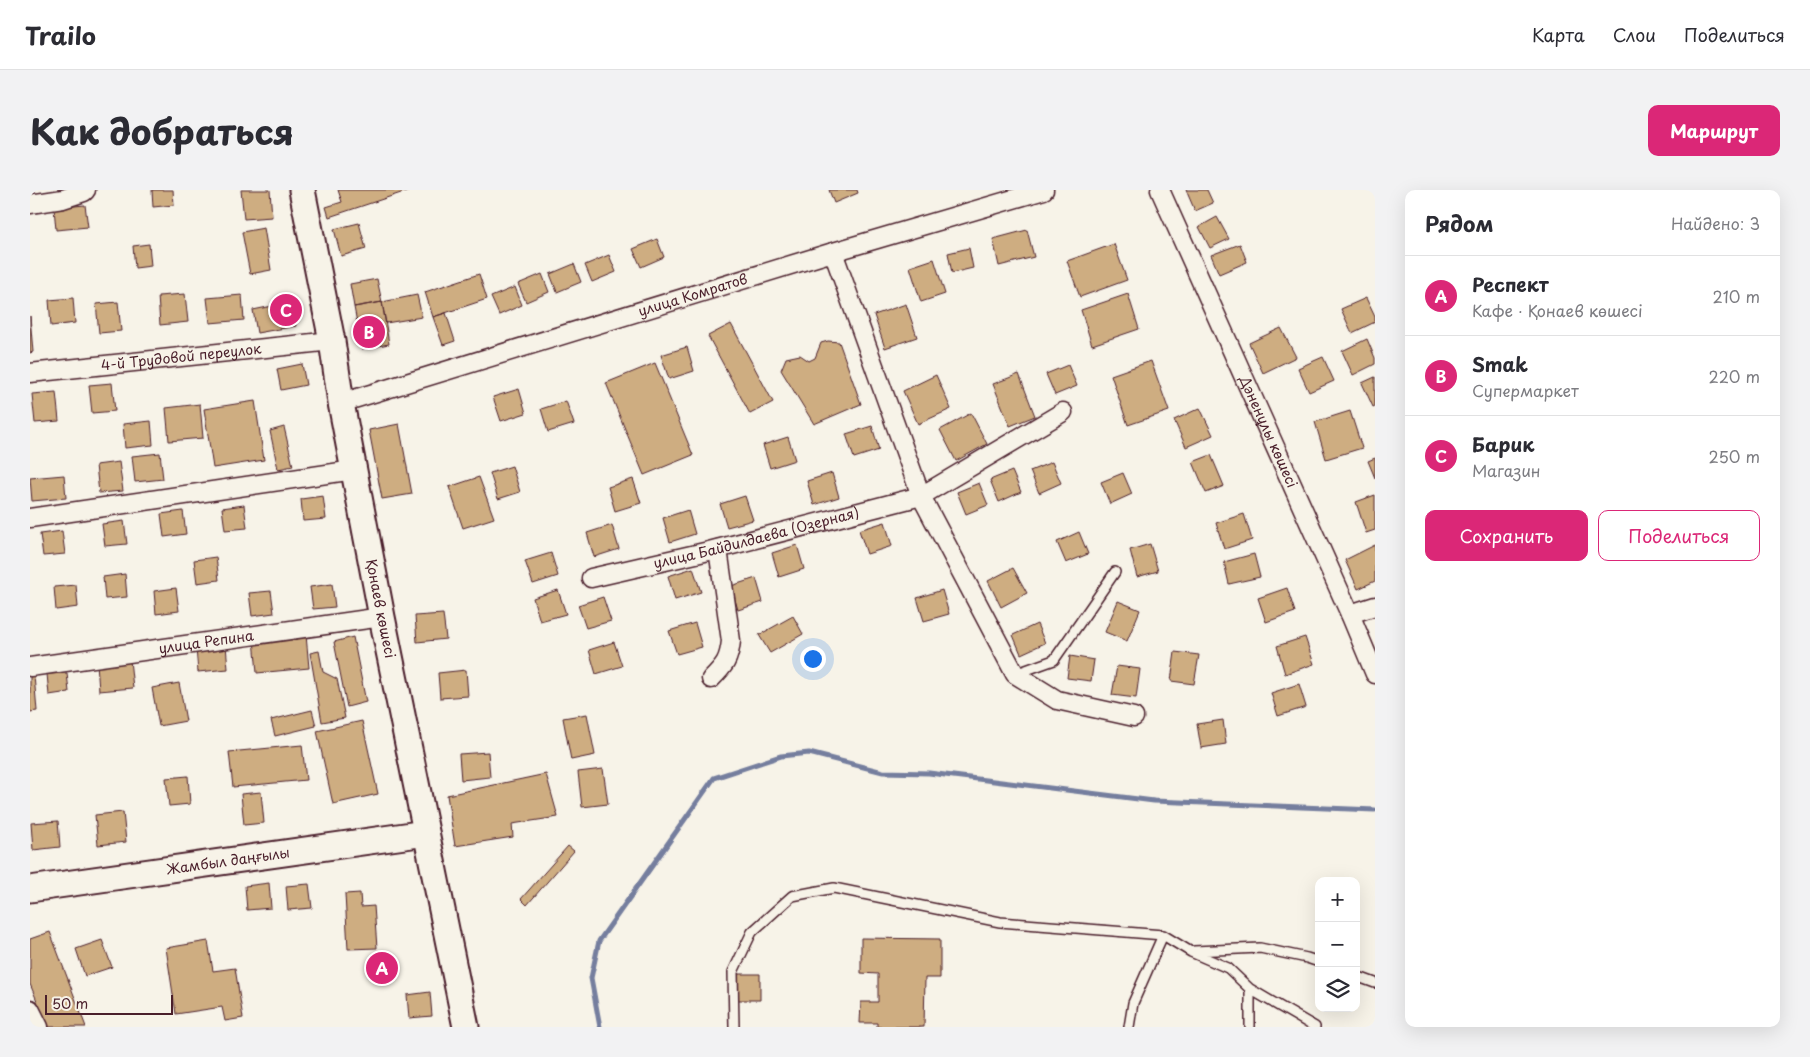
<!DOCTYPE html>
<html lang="ru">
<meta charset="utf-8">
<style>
:root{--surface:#fff;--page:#f2f2f3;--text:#2b2b33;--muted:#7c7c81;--line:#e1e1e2;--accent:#db2777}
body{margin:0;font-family:"Playpen Sans",sans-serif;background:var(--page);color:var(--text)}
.controls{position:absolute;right:15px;bottom:15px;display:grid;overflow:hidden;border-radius:10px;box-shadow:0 5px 20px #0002}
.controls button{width:45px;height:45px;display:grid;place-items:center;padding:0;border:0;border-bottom:1px solid var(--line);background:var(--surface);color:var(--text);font:25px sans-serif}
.scale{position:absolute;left:15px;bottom:12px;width:128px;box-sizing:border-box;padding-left:5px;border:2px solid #4a1f2b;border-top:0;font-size:14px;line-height:18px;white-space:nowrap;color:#4a1f2b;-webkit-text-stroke:4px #f7f3e8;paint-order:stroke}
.you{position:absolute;left:782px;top:468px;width:18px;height:18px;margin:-12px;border:4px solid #fff;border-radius:50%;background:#1a73e8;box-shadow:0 0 0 8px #1a73e833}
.badge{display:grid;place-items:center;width:32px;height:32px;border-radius:50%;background:var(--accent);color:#fff;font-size:16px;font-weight:700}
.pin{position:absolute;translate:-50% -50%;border:2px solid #fff;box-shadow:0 1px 5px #0006}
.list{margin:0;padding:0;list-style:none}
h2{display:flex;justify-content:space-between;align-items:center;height:65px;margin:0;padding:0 20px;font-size:21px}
h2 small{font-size:16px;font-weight:400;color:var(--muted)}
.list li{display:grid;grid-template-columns:32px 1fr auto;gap:15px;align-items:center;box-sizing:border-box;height:80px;padding:0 20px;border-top:1px solid var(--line)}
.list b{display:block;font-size:19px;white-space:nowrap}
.list p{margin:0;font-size:16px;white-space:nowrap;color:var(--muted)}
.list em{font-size:16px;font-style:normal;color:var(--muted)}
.actions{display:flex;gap:10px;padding:15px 20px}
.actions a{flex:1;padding:11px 0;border:1px solid var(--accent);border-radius:10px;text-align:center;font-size:18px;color:var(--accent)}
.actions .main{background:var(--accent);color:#fff}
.icon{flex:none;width:28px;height:28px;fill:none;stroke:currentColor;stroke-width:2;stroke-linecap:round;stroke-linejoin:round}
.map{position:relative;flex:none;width:1345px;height:837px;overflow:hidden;border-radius:10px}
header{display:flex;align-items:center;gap:30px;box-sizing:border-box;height:70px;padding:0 25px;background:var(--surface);border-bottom:1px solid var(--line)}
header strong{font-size:24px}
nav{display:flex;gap:28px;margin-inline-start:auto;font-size:18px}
.intro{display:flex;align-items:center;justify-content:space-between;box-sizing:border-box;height:120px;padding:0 30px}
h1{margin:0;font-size:35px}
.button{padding:12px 22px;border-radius:10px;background:var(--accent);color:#fff;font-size:18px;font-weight:700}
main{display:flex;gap:30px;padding:0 30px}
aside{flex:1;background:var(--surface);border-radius:10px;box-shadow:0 5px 20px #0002}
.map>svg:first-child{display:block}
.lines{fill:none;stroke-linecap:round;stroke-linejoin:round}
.stream{stroke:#757e9e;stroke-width:5}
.building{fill:#cead81;stroke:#4a1f2b}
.service-casing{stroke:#4a1f2b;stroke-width:12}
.minor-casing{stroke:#4a1f2b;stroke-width:21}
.secondary-casing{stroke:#4a1f2b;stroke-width:29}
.service{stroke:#f7f3e8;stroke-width:9}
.minor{stroke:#f7f3e8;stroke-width:18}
.secondary{stroke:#f7f3e8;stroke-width:25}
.labels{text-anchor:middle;stroke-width:4;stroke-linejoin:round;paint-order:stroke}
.street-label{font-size:14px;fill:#4a1f2b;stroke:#f7f3e8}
</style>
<header>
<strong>Trailo</strong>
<nav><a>Карта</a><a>Слои</a><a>Поделиться</a></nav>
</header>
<div class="intro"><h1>Как добраться</h1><a class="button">Маршрут</a></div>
<main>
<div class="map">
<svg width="1345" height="837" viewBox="0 0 1345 837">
<rect width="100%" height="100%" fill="#f7f3e8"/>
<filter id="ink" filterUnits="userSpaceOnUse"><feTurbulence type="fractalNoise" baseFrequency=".02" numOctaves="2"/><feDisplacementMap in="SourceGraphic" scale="10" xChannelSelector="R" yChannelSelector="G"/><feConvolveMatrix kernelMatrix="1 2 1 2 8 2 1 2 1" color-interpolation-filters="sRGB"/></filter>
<g filter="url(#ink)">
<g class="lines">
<!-- stream -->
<path class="stream" d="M570,837L561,788L569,751L684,588L751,566L779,563L853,582L899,583L1124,611L1345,620"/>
</g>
<!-- building -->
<path class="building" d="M122,0H143L144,15L123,17Z
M211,0H240L242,27L214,29Z
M308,0H380L299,27L296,17L312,12Z
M799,0H827L828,3L804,13Z
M1156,0H1177L1183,13L1165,21Z
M55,15L58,37L26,40L24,18Z
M1187,27L1199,49L1180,58L1169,37Z
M329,33L336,59L311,66L304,39Z
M234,38L241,80L220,84L212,42Z
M997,40L1004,67L969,76L963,49Z
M627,49L634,67L611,77L603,59Z
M119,54L121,76L105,78L103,56Z
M1084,54L1097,90L1050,107L1037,71Z
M1210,54L1217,72L1189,84L1181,65Z
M939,58L943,78L922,83L918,63Z
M579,65L586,82L562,92L555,75Z
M904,69L915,104L891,112L880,77Z
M544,74L551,92L527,102L520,84Z
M449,84L457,109L403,127L395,102Z
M512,84L519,102L496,112L488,94Z
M347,89L352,112L324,117L320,94Z
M485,97L492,115L469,125L461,107Z
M155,104L158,132L130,135L128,106Z
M1098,104L1109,139L1062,155L1051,120Z
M212,105L214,130L180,133L177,108Z
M387,105L392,127L356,133L352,112Z
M43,108L45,133L21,136L19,110Z
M1336,108L1345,127V132L1322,143L1311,119Z
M88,112L91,141L69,143L66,114Z
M262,112L266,136L227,143L223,120Z
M352,112L359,154L332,159L324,117Z
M876,114L887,147L855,158L844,125Z
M416,123L425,151L413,155L403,127Z
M0,126L3,162L0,163Z
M701,134L743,212L720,224L678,146Z
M1251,138L1266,167L1233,183L1219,153Z
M1337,149L1345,168V174L1323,185L1312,161Z
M798,151L809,152L831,214L784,234L751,180L756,168L770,165L779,171L785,168L791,153Z
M657,157L664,181L639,189L631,165Z
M1293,167L1304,191L1279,202L1268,178Z
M1121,171L1139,221L1098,235L1081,185Z
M625,173L663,265L614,285L576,193Z
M272,174L276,195L251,200L247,179Z
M1038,175L1047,196L1025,205L1016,184Z
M989,184L1005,226L980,236L963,194Z
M906,185L921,219L888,234L873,201Z
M1345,187V216L1343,217L1332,193Z
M82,193L85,221L62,223L59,195Z
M489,199L496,223L471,231L463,207Z
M26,202L29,231L5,233L2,204Z
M225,211L234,270L183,278L174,219Z
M536,211L544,234L518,242L511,219Z
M170,214L173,248L139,251L136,218Z
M1170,218L1183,245L1156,257L1144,230Z
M1320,221L1332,258L1296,269L1285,232Z
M941,223L957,254L926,271L910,240Z
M121,231L123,255L95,258L93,234Z
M369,234L382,304L352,309L339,240Z
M842,236L849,260L824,268L816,244Z
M254,237L263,276L248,279L240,241Z
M758,247L765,270L740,278L733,255Z
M130,263L133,289L105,292L102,266Z
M1181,265L1194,296L1176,303L1163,272Z
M1345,268V288L1338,271Z
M89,272L93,301L69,303L66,275Z
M1022,272L1031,293L1009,303L1000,281Z
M482,276L490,302L468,309L460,283Z
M982,281L991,302L969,312L960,290Z
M802,283L809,307L784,315L777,291Z
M1093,283L1102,304L1080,314L1071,292Z
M34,285L36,308L2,311L0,288Z
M449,287L464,328L433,338L419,297Z
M603,289L611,313L585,321L578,297Z
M949,293L958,315L936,324L927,302Z
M1345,305V340L1336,343L1326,312Z
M293,306L296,329L273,331L271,309Z
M715,306L723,330L697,337L690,314Z
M214,315L217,338L195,340L192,318Z
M658,320L665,344L640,352L633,328Z
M153,321L156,344L134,347L131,324Z
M1214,324L1222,350L1194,359L1186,333Z
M94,331L97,354L75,356L72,334Z
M855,332L862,356L837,364L829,340Z
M582,335L589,359L564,367L557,343Z
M32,341L35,364L13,366L10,344Z
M1049,342L1058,364L1036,373L1027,352Z
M1120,354L1128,381L1107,387L1100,360Z
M767,355L774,379L749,387L742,363Z
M1345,355V391L1328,399L1315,370Z
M521,363L528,386L503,394L495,371Z
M1224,364L1230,387L1199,394L1194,372Z
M186,367L189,390L167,393L164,370Z
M663,378L671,402L645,410L638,386Z
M983,378L997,403L971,417L958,391Z
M95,384L97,407L75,409L73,387Z
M726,388L733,412L708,420L701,396Z
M302,394L305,417L283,419L280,397Z
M46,395L48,417L26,420L24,397Z
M146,398L149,421L126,424L124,401Z
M1257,398L1265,422L1236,432L1228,408Z
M528,400L536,424L510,431L503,408Z
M912,400L919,424L894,431L887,408Z
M241,401L244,423L222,426L219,403Z
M573,407L581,431L556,438L548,415Z
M1088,411L1110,420L1097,451L1075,442Z
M413,424L416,449L387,452L385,426Z
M763,426L773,444L740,463L729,445Z
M665,433L672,457L647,464L639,441Z
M1007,434L1015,453L991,464L983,445Z
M276,445L279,478L227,483L224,449Z
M323,447L336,512L317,517L304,452Z
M1275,447L1284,474L1255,484L1247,456Z
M584,452L592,476L566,484L559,460Z
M196,455L198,479L168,482L166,458Z
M289,461L293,482L307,489L315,528L292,532L280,463Z
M1145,462L1169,465L1164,494L1141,491Z
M1040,466L1064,470L1061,491L1037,488Z
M100,470L103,498L69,501L67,473Z
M1087,476L1110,479L1106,508L1082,505Z
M436,480L438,506L410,508L408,483Z
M37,483L39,502L19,505L17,484Z
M0,485H4L7,521L0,522Z
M149,493L156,531L129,536L122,498Z
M1269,494L1276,517L1248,526L1241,503Z
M282,520L286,536L245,546L241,530Z
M557,524L565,565L541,570L533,528Z
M1193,530L1196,554L1171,558L1167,534Z
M332,531L348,604L303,614L287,541Z
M272,555L276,590L203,597L199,562Z
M458,562L460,587L431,590L429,564Z
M573,579L578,614L552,617L548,582Z
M516,584L528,627L482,634L483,647L425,656L417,605Z
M158,586L160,614L139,616L136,588Z
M231,602L234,633L214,635L211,604Z
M93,622L96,652L68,655L65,625Z
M28,631L30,657L3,660L1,633Z
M538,656L544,661L497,715L491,709Z
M239,693L241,718L217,720L215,696Z
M279,694L282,718L258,720L256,696Z
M330,703L331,717L344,716L347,758L318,759L315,704Z
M20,742L56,837H18L0,794V749Z
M831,748L910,749V788H895L894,837H847V833H830L831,812H848V784L831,783Z
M72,750L82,777L55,786L46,759Z
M178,751L183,781L205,778L213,828L195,831L192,817L146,824L136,758Z
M708,784H730V810H708Z
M400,802L402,826L379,828L377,805Z"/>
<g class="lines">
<defs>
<path id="service" d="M985,484L1024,470L1085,382
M1164,761L1230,758L1277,768L1289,772
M1326,786L1345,793
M704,837L703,782L722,742L762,706L804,698L970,732L1133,745L1161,762L1198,778L1220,799
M1099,837L1103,813L1133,745
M1220,837V799L1285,837"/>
<g id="minor">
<path id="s1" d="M1130,0L1320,424L1345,484"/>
<path d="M0,14L33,9L54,2L56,0"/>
<path d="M803,62L891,306L985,484L1027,510L1104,527"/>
<path id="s2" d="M0,183L302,151"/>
<path id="s3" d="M311,213L803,62L1014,0"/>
<path d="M0,328L324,280"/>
<path id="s4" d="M561,388L679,361L891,306L1033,222"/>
<path d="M1320,424L1345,416"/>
<path id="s5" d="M0,477L352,427"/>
<path d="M681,489C695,475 699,470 701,451L688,359"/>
<path d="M0,819L9,837"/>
</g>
<g id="secondary">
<path id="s6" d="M272,0L302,151L311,213L352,427L436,837"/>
<path id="s7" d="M0,699L396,643"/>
</g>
</defs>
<!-- service casing -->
<use href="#service" class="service-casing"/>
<!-- minor casing -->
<use href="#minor" class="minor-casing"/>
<!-- secondary casing -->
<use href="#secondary" class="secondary-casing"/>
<!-- service -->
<use href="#service" class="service"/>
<!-- minor -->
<use href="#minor" class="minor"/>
<!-- secondary -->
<use href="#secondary" class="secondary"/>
</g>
</g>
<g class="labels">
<!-- street labels -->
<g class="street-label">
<text dy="5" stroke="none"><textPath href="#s3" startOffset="368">улица Комратов</textPath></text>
<text dy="5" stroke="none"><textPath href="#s2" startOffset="152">4-й Трудовой переулок</textPath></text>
<text dy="5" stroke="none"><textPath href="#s1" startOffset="265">Дәненұлы көшесі</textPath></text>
<text dy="5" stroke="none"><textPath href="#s4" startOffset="170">улица Байдилдаева (Озерная)</textPath></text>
<text dy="5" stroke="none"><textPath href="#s6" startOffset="426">Қонаев көшесі</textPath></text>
<text dy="5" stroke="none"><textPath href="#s5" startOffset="178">улица Репина</textPath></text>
<text dy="5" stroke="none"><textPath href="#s7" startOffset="200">Жамбыл даңғылы</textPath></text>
</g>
</g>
</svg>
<div class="controls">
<button>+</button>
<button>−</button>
<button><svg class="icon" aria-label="layers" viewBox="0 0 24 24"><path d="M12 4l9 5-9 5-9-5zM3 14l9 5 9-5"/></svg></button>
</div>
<div class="scale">50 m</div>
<div class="you"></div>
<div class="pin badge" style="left:352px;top:778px">A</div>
<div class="pin badge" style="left:339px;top:142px">B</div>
<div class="pin badge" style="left:256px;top:120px">C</div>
</div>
<aside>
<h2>Рядом<small>Найдено: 3</small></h2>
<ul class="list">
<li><span class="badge">A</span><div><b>Респект</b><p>Кафе · Қонаев көшесі</p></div><em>210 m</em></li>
<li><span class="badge">B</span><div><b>Smak</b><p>Супермаркет</p></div><em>220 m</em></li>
<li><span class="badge">C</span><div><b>Барик</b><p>Магазин</p></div><em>250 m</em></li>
</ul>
<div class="actions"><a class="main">Сохранить</a><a>Поделиться</a></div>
</aside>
</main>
